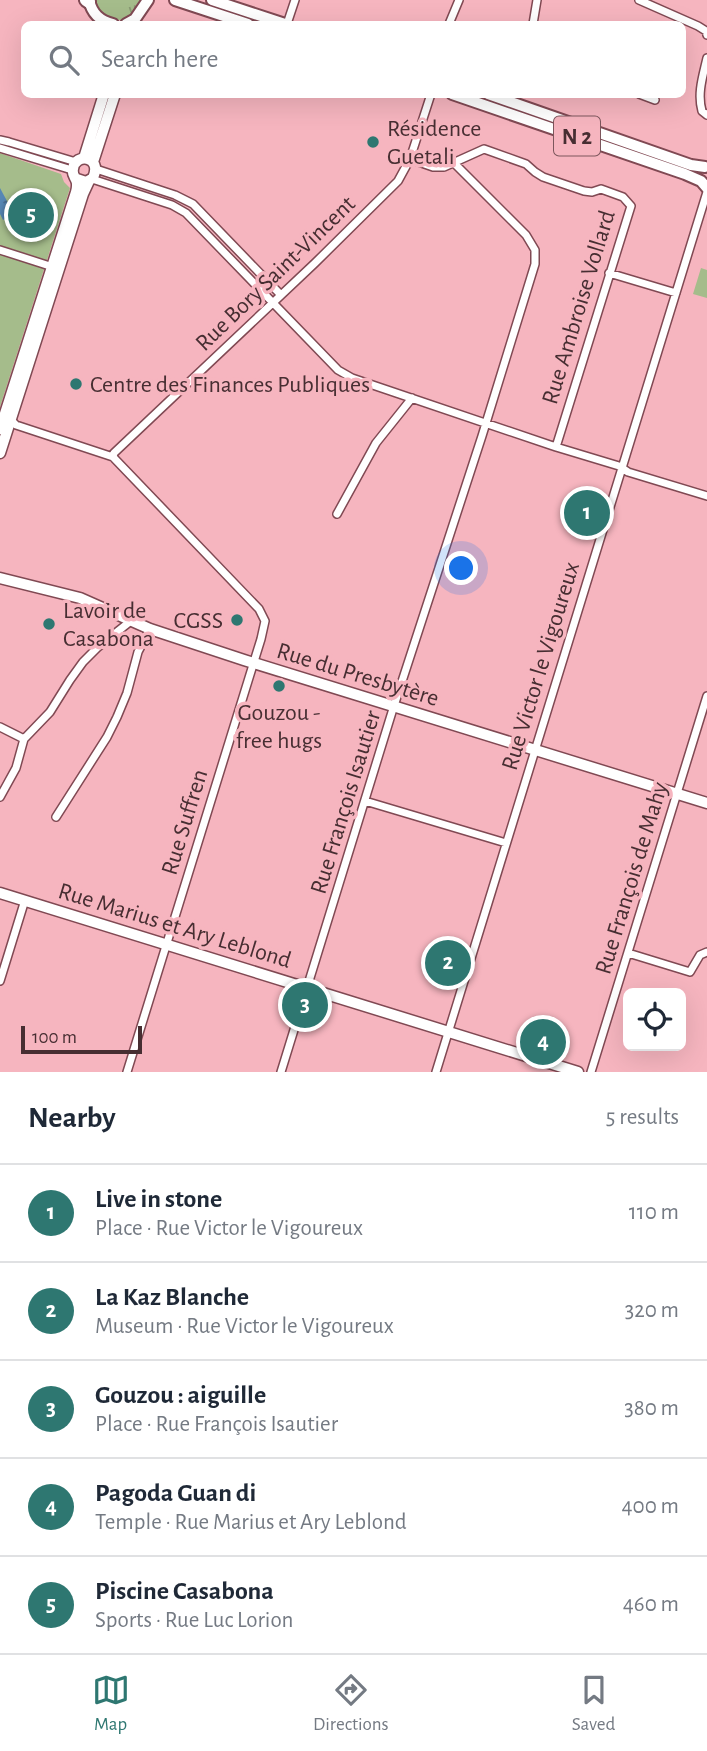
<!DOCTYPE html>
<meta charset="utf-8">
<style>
:root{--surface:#fff;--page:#f6f6f7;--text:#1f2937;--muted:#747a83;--line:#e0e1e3;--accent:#2e7771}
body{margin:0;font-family:"Alegreya Sans",sans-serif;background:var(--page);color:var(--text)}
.controls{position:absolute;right:21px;bottom:21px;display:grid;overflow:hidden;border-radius:10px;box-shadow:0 7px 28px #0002}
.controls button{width:63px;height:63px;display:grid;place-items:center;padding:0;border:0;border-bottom:2px solid var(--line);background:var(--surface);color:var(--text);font:35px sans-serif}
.scale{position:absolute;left:21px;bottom:18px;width:121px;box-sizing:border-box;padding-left:7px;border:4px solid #472e32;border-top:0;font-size:19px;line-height:24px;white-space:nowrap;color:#472e32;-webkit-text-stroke:5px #f6b5bf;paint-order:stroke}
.you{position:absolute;left:462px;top:569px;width:24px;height:24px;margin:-18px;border:5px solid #fff;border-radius:50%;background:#1a73e8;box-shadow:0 0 0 10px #1a73e833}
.badge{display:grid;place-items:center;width:46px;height:46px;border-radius:50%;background:var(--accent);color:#fff;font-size:23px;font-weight:700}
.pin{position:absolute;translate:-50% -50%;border:4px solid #fff;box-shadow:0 2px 7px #0006}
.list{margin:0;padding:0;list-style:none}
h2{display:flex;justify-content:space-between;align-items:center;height:91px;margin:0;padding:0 28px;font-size:30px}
h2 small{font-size:23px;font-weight:400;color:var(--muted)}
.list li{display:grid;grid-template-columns:46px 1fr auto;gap:21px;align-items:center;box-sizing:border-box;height:98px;padding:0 28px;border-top:2px solid var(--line)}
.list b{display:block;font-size:26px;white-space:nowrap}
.list p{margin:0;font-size:23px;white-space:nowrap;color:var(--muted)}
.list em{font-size:23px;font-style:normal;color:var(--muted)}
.icon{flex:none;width:38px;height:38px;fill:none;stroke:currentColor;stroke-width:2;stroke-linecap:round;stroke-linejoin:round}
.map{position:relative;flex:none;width:707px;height:1072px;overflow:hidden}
.search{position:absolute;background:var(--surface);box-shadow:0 7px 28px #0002;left:21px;right:21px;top:21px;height:77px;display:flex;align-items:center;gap:18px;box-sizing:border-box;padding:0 24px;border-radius:10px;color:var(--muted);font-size:26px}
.sheet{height:581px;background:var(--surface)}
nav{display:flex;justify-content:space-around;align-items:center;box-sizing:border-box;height:98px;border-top:2px solid var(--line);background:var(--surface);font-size:19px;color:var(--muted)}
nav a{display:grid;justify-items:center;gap:4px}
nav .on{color:var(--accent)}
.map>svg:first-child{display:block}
.grass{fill:url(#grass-tufts)}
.pitch{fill:#a5bc8b}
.water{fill:url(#water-ripples)}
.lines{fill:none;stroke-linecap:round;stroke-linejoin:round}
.street-casing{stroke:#804953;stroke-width:10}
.secondary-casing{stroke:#804953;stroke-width:13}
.primary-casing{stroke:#804953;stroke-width:14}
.highway-casing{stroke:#804953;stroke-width:16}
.street{stroke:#fff;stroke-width:7}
.secondary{stroke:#fff;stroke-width:10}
.primary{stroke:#fff;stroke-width:10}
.highway{stroke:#fff;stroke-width:12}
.poi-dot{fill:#2e7771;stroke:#f6b5bf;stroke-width:2.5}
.labels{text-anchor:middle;stroke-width:7;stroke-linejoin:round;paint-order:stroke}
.shield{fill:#f6b5bf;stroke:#7c565c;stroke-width:2}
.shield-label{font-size:23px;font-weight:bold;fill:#472e32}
.poi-label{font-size:24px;fill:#472e32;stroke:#f6b5bf;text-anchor:start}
.street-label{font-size:24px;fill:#472e32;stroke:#f6b5bf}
</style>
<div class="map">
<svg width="707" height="1072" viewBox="0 0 707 1072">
<defs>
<pattern id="grass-tufts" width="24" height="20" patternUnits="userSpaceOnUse" patternTransform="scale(1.75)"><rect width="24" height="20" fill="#a5bc8b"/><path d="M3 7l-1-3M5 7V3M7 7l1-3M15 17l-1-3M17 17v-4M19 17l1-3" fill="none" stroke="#889972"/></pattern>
<pattern id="water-ripples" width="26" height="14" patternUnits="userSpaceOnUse" patternTransform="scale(1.75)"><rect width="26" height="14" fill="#5787b5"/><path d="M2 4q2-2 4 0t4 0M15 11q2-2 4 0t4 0" fill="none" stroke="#4a6f94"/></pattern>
</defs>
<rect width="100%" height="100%" fill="#f6b5bf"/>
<!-- grass -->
<path class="grass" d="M94,0H143C140,5 136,11 132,15C118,27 98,15 94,0Z"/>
<!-- pitch -->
<path class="pitch" d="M0,153L61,174L64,182L70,188L0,407Z
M701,268L707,270V298L693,294Z"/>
<!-- water -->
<path class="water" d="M0,188L14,214L3,220L0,214Z"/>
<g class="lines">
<defs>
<path id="street" d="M639,0L698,26L706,31L707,35
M287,24L295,0
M449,24L459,0
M533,24L537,0
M707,58C703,76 697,93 702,111L707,115
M639,94L655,100
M0,140L9,142L76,162
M0,148L72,170
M410,159L433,167H444L484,149L526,164L535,172L543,177L584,191L592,192L601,189L623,197L631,206L556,447
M96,169L175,195L193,204L280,294
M92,179L172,205L186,213L338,370L352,378L556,447L619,466L628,472L707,496
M0,250L56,268
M609,273L676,293
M8,417L16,425L113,457L259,609L265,621L261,639L127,1072
M113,457L114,453L315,263L398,181L410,159L431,94
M337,514L376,443L412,398
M0,727L24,739
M0,797L16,768L24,739L50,712L70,680L83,662L98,647L132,620
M365,801L506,843
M56,817L107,737L117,717L127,693L138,652L150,629
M628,953L690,972L700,955L707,952
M0,981L25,900
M281,1072L392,712L482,436L535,264V250L526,235L454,163
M436,1072L707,192
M591,1072L707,696"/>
<path id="secondary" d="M84,158L104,94
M93,162L115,94
M0,429L76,192C80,177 71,178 73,169C75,152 103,156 93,178L86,182L77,179
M0,453L83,194L89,181
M0,578L80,598L150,629L244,660L707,803
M0,893L578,1072"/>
<path id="primary" d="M89,0C92,14 100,21 113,24
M175,0L248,24
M212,0L285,24
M126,24L135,19L148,0
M452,94L685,174L701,181L707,188
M488,94L691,165L705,167"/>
<path id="highway" d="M86,0L89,2"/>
</defs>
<!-- street casing -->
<use href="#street" class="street-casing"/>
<!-- secondary casing -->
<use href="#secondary" class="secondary-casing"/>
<!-- primary casing -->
<use href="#primary" class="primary-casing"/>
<!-- highway casing -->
<use href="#highway" class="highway-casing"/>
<!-- street -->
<use href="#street" class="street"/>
<!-- secondary -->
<use href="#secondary" class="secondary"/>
<!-- primary -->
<use href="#primary" class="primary"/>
<!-- highway -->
<use href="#highway" class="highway"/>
</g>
<!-- markers -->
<g class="poi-dot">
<circle cx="373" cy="142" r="7"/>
<circle cx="76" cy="384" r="7"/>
<circle cx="237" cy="620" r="7"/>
<circle cx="49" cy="624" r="7"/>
<circle cx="279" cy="686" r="7"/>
</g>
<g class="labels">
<!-- shield labels -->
<rect class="shield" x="554" y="116.5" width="46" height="39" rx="5"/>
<g class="shield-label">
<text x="577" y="144">N 2</text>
</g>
<!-- poi labels -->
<g class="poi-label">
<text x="387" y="136">Résidence<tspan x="387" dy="28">Guetali</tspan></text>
<text x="90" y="392">Centre des Finances Publiques</text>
<text x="63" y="618">Lavoir de<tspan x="63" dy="28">Casabona</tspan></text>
<text x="223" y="628" text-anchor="end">CGSS</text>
<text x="279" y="720" text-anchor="middle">Gouzou -<tspan x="279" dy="28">free hugs</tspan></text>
</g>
<!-- street labels -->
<g class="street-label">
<text transform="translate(275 273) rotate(-44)" y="8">Rue Bory Saint-Vincent</text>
<text transform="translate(578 307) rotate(-73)" y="8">Rue Ambroise Vollard</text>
<text transform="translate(540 666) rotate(-73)" y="8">Rue Victor le Vigoureux</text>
<text transform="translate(358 674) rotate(17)" y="8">Rue du Presbytère</text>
<text transform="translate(345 802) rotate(-73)" y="8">Rue François Isautier</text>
<text transform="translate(184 822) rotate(-73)" y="8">Rue Suffren</text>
<text transform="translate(631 878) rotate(-73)" y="8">Rue François de Mahy</text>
<text transform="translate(175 925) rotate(17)" y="8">Rue Marius et Ary Leblond</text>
</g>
</g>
</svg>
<div class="controls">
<button><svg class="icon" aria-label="locate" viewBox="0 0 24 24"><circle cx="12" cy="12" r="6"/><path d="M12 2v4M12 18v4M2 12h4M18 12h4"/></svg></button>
</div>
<div class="scale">100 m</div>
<div class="you"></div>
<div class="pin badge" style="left:587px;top:513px">1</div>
<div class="pin badge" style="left:448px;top:963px">2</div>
<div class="pin badge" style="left:305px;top:1005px">3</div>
<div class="pin badge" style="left:543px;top:1042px">4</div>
<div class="pin badge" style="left:31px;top:215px">5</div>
<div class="search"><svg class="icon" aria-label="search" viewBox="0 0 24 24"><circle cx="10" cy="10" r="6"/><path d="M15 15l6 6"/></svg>Search here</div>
</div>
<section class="sheet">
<h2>Nearby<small>5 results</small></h2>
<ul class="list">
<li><span class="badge">1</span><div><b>Live in stone</b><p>Place · Rue Victor le Vigoureux</p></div><em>110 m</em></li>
<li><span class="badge">2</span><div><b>La Kaz Blanche</b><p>Museum · Rue Victor le Vigoureux</p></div><em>320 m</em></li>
<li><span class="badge">3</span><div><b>Gouzou : aiguille</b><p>Place · Rue François Isautier</p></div><em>380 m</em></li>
<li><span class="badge">4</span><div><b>Pagoda Guan di</b><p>Temple · Rue Marius et Ary Leblond</p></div><em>400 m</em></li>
<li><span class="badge">5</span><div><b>Piscine Casabona</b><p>Sports · Rue Luc Lorion</p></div><em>460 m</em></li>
</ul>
</section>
<nav>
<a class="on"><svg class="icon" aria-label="map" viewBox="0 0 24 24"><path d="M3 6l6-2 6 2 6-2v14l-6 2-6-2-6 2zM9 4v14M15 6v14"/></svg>Map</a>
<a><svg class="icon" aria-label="directions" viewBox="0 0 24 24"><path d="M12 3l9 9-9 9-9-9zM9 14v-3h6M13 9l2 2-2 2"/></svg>Directions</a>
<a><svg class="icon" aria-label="saved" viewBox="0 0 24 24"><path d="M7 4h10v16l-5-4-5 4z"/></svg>Saved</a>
</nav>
